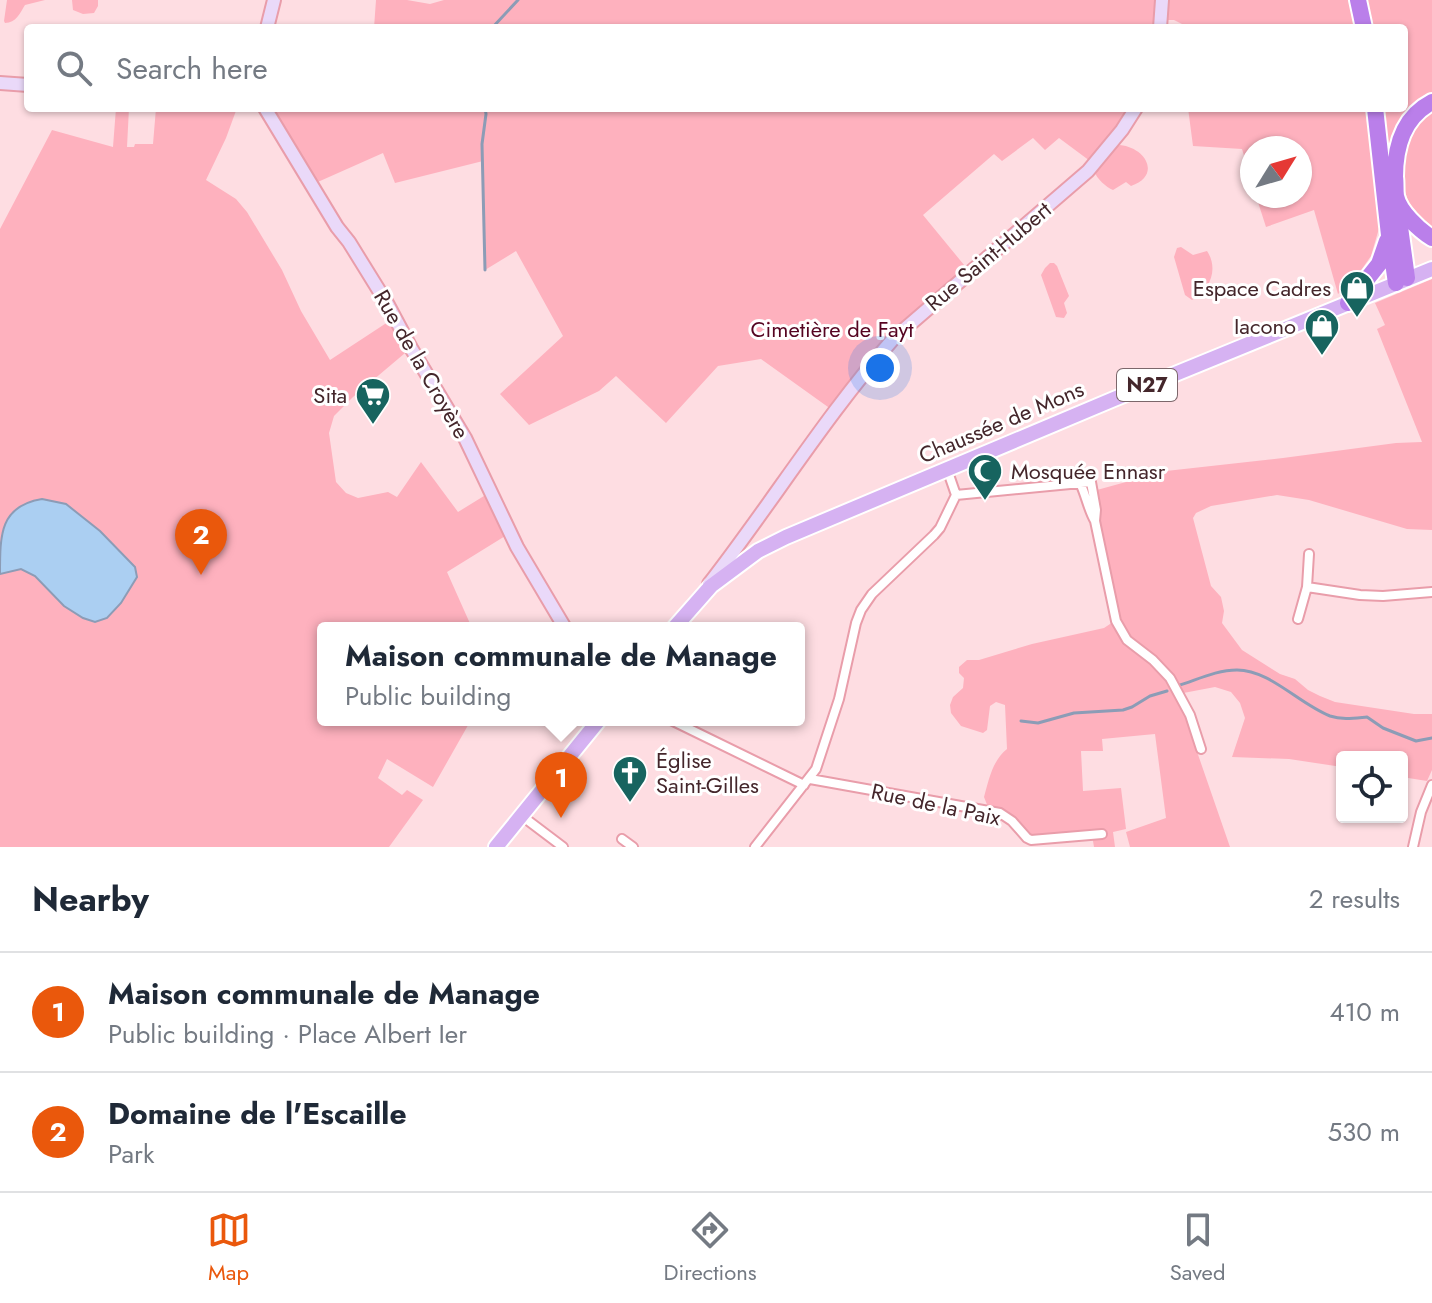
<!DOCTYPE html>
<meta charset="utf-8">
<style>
:root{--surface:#fff;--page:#f6f6f7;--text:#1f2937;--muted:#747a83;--line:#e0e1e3;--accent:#ea580c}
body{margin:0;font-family:Jost,sans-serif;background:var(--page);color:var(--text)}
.controls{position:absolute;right:24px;bottom:24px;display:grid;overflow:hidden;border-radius:8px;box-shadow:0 2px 6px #0004}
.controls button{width:72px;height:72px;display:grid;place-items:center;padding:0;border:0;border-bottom:2px solid var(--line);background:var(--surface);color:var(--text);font:40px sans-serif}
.compass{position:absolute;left:1240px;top:136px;width:72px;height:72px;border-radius:50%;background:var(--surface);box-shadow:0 2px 6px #0004;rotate:53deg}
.you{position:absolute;left:880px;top:368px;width:28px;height:28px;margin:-20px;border:6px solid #fff;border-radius:50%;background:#1a73e8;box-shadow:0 0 0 12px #1a73e833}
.badge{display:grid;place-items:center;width:52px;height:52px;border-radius:50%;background:var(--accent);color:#fff;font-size:26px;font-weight:700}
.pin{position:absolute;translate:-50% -66px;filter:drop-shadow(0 2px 4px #0008)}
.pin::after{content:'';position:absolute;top:42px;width:28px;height:24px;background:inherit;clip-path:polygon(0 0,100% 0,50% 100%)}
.popup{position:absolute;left:317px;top:622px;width:488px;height:104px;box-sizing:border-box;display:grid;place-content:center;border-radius:8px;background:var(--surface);filter:drop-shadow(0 2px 6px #0005);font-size:26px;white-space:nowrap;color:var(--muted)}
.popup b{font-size:30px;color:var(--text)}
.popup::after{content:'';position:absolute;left:50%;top:100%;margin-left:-16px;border:16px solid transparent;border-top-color:var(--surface)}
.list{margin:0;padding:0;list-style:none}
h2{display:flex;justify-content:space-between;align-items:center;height:104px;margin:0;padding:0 32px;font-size:34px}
h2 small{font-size:26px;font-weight:400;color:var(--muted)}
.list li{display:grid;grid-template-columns:52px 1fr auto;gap:24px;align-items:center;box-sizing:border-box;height:120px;padding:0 32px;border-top:2px solid var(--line)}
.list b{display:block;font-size:30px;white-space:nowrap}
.list p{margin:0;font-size:26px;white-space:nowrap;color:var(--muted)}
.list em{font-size:26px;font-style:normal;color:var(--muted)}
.icon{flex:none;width:44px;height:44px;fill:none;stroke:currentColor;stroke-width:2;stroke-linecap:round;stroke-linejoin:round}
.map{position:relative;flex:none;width:1432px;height:847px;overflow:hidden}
.search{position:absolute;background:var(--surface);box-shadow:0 2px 6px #0004;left:24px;right:24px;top:24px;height:88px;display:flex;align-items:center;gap:20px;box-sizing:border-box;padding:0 28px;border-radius:8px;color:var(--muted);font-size:30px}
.sheet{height:344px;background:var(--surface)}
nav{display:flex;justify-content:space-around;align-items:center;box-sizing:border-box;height:112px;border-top:2px solid var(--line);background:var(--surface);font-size:22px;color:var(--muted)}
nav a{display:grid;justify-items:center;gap:4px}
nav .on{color:var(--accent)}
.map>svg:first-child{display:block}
.green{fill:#feb1be}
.water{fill:#abcff2;stroke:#8c9cb6;stroke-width:2}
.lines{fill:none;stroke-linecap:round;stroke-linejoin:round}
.stream{stroke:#8c9cb6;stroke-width:3}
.street-casing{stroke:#e99daa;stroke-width:12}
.secondary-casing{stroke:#e99daa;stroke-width:16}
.primary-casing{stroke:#fff;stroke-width:18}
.highway-casing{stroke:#fff;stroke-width:20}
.street{stroke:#fff;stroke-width:8}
.secondary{stroke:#ead9f9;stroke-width:12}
.primary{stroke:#d6b2f2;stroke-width:14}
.highway{stroke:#ba7fea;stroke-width:16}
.labels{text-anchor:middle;stroke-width:6;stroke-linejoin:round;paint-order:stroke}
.shield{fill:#fff;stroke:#7c676b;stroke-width:2}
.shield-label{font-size:20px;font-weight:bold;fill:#44262b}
.street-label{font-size:22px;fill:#44262b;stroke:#fff}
.poi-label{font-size:22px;fill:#44262b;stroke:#fff;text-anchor:end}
.park-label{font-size:22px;fill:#550421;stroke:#fff}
</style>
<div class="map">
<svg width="1432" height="847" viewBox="0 0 1432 847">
<rect width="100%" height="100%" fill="#fedde2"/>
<!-- green -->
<path class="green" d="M7,0H45L25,5C20,13 16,23 5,23L4,21Z
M72,0H98V6L94,13L83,14L73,10Z
M376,0H407L430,4L444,0H1351L1357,28H1235L1225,25L1217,28H1190L1174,20H1161L1160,28H374Z
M1364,0H1432V95L1388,165L1381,108H1404V28H1369Z
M116,108H129L127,147H134L135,144H153L156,108H237L226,138L206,180L236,199L247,212L282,270L301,311L330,360L394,318L411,348L353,397L334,416L329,433L336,482L346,493L358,498L388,492L397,497L421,462L458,512L492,491L510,533L447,572L472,628H323V720H471L433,787L387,759L378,778L402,795L407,790L423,800L389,847H0V229L52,130L113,147Z
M265,108H1136L1094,164L1059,138L1045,150L1033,138L1002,161L994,154L923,215L969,271L908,325L835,412L761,359L718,366L666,423L616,376L599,391L529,425L500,394L563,336L516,251L485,270L483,161L395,183L383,153L311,185Z
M1188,108H1368L1380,225L1371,256L1357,276L1338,294L1314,210L1266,227L1256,196H1300V148H1252V182L1242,149L1193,146Z
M1432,112V228C1426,223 1418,218 1413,210C1393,176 1401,136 1432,112Z
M1120,145C1147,148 1161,176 1131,186L1126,182L1113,190C1106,187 1097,179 1094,171L1112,150Z
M1181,247L1193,255L1207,251C1219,269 1210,290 1192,300L1185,295L1174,257L1177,248Z
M1050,263H1054L1057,266L1069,296L1064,303L1067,313L1064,318L1056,317L1041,275L1045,268Z
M1432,279V530L1407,529L1309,500L1277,495L1211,506L1196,513L1193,518L1211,586L1221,597L1224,611L1222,623L1242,650L1280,674L1295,679L1308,690L1320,696L1335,702L1414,714H1432V770L1427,781L1402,777V757H1342V767L1289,759L1232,757L1245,718L1240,703L1231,692L1215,687L1178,694L1185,710V717L1230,847H1130L1126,832L1166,818L1155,734L1102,739L1103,751H1081L1083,791L1121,788L1126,829L1113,832L1115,847H1094L1092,835L1031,840L988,807L984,797C989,780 992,761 1007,749L1005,705L996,702L990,706L987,730L983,733L961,726L951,713L950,705L953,697L963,688L964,678L959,673V667L967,660H979L1032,644L1104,628L1113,622L1086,493L1166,471L1283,458L1396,443L1422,442L1377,329L1385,325L1375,303Z"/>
<!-- water -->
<path class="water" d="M42,499L66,504L100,531L135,567L137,577L121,603L107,618L95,622L83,618L64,606L35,576L21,569L0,574C0,534 0,506 42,499Z"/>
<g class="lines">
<!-- stream -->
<path class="stream" d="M492,28L518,0
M485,270L482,144L486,114L485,108
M1177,686C1197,680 1216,670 1237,670C1270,670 1299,704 1330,716C1342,720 1355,718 1367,717L1383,728L1416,741L1432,738
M1021,721L1038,723L1074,713L1123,710L1132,707L1150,696L1167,691"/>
<defs>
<path id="street" d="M1080,483C1086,495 1088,509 1095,521
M956,495L1091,482L1096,510L1095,521L1116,621L1127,640L1153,660L1170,678L1190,715L1201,749
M1309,554L1307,587L1360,595L1383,596L1432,592
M1298,619L1307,587
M671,720L804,785
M810,779L1000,813L1012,821L1027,838L1031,840L1102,834
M522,816L563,847
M622,839L633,847
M755,847L816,769L839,699L856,623L861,610L872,594L934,535L940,528L956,495L947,469
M1413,847L1421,812L1432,785"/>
<path id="secondary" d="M267,28L274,0
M1160,28L1162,0
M0,83L28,85
M265,108L337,227L349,242L388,305L411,348L465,438L517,547L565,628
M709,584C772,503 826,415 894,338L1088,171L1122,130L1136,108"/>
<path id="primary" d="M674,628L711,586L758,551L786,537L1114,399L1432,269
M496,847L599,720"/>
<path id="highway" d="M1358,0L1364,28
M1432,102C1403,117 1395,147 1395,177C1396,183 1395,190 1396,196C1399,211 1419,230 1432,238
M1375,108L1389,235L1396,283
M1397,205L1407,278
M1348,303L1379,264L1387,241"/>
</defs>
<!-- street casing -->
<use href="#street" class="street-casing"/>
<!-- secondary casing -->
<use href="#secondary" class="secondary-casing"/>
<!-- primary casing -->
<use href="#primary" class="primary-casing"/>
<!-- highway casing -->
<use href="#highway" class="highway-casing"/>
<!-- street -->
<use href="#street" class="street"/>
<!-- secondary -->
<use href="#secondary" class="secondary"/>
<!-- primary -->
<use href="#primary" class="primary"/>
<!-- highway -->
<use href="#highway" class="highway"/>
</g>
<!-- icons -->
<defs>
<symbol id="shop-pin" viewBox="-11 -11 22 30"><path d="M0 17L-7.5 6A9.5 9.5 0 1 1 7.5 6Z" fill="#17645f" stroke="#fff"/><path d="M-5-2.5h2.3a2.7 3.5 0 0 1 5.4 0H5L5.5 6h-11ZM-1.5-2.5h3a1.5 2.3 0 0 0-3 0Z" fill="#fff"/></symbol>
<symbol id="supermarket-pin" viewBox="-11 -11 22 30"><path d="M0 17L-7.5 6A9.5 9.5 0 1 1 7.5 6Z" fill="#17645f" stroke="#fff"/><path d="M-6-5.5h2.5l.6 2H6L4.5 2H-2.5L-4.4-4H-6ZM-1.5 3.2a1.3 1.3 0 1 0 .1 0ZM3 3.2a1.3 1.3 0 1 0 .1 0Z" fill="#fff"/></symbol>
<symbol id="mosque-pin" viewBox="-11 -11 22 30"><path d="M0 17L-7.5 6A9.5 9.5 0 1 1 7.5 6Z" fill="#17645f" stroke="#fff"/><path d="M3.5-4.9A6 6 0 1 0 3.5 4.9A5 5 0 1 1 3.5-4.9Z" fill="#fff"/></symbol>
<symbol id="church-pin" viewBox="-11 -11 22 30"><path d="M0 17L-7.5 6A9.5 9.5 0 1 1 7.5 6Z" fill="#17645f" stroke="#fff"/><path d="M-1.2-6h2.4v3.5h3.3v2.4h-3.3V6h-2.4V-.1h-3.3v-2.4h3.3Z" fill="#fff"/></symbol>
</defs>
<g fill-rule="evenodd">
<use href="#shop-pin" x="1337" y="268" width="40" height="54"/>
<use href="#shop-pin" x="1302" y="306" width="40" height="54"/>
<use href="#supermarket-pin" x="353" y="375" width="40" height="54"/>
<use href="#mosque-pin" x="965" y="451" width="40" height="54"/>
<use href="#church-pin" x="610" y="753" width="40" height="54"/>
</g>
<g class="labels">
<!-- shield labels -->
<rect class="shield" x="1117" y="369" width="60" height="32" rx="6"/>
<g class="shield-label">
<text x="1147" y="392">N27</text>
</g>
<!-- street labels -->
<g class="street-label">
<text transform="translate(988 256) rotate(-40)" y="8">Rue Saint-Hubert</text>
<text transform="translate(422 364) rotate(60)" y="8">Rue de la Croyère</text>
<text transform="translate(1001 422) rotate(-23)" y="8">Chaussée de Mons</text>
<text transform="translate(936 804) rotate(12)" y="8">Rue de la Paix</text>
</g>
<!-- poi labels -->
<g class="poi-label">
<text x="1331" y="296">Espace Cadres</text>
<text x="1296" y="334">Iacono</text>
<text x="347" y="403">Sita</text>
<text x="1011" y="479" text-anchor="start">Mosquée Ennasr</text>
<text x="656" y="768" text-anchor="start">Église<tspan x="656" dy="25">Saint-Gilles</tspan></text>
</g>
<!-- park labels -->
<g class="park-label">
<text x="832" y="337">Cimetière de Fayt</text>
</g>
</g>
</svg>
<div class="controls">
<button><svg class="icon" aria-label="locate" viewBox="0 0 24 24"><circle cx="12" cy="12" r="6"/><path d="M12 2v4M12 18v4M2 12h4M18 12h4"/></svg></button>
</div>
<svg class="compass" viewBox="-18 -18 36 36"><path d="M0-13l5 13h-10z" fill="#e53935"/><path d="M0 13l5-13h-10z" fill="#747a83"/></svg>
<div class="you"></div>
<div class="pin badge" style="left:561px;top:818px">1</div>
<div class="popup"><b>Maison communale de Manage</b>Public building</div>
<div class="pin badge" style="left:201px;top:575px">2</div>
<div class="search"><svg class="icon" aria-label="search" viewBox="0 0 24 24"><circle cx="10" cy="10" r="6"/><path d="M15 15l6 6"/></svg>Search here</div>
</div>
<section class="sheet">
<h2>Nearby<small>2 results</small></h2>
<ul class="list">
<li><span class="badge">1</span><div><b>Maison communale de Manage</b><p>Public building · Place Albert Ier</p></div><em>410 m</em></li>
<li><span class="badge">2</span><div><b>Domaine de l'Escaille</b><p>Park</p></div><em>530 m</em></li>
</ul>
</section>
<nav>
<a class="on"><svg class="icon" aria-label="map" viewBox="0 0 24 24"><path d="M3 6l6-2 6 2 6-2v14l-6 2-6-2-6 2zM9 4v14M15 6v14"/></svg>Map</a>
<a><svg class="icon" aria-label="directions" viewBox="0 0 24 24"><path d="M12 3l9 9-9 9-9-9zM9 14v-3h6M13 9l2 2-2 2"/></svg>Directions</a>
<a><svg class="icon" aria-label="saved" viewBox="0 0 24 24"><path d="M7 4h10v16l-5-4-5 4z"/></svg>Saved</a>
</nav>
